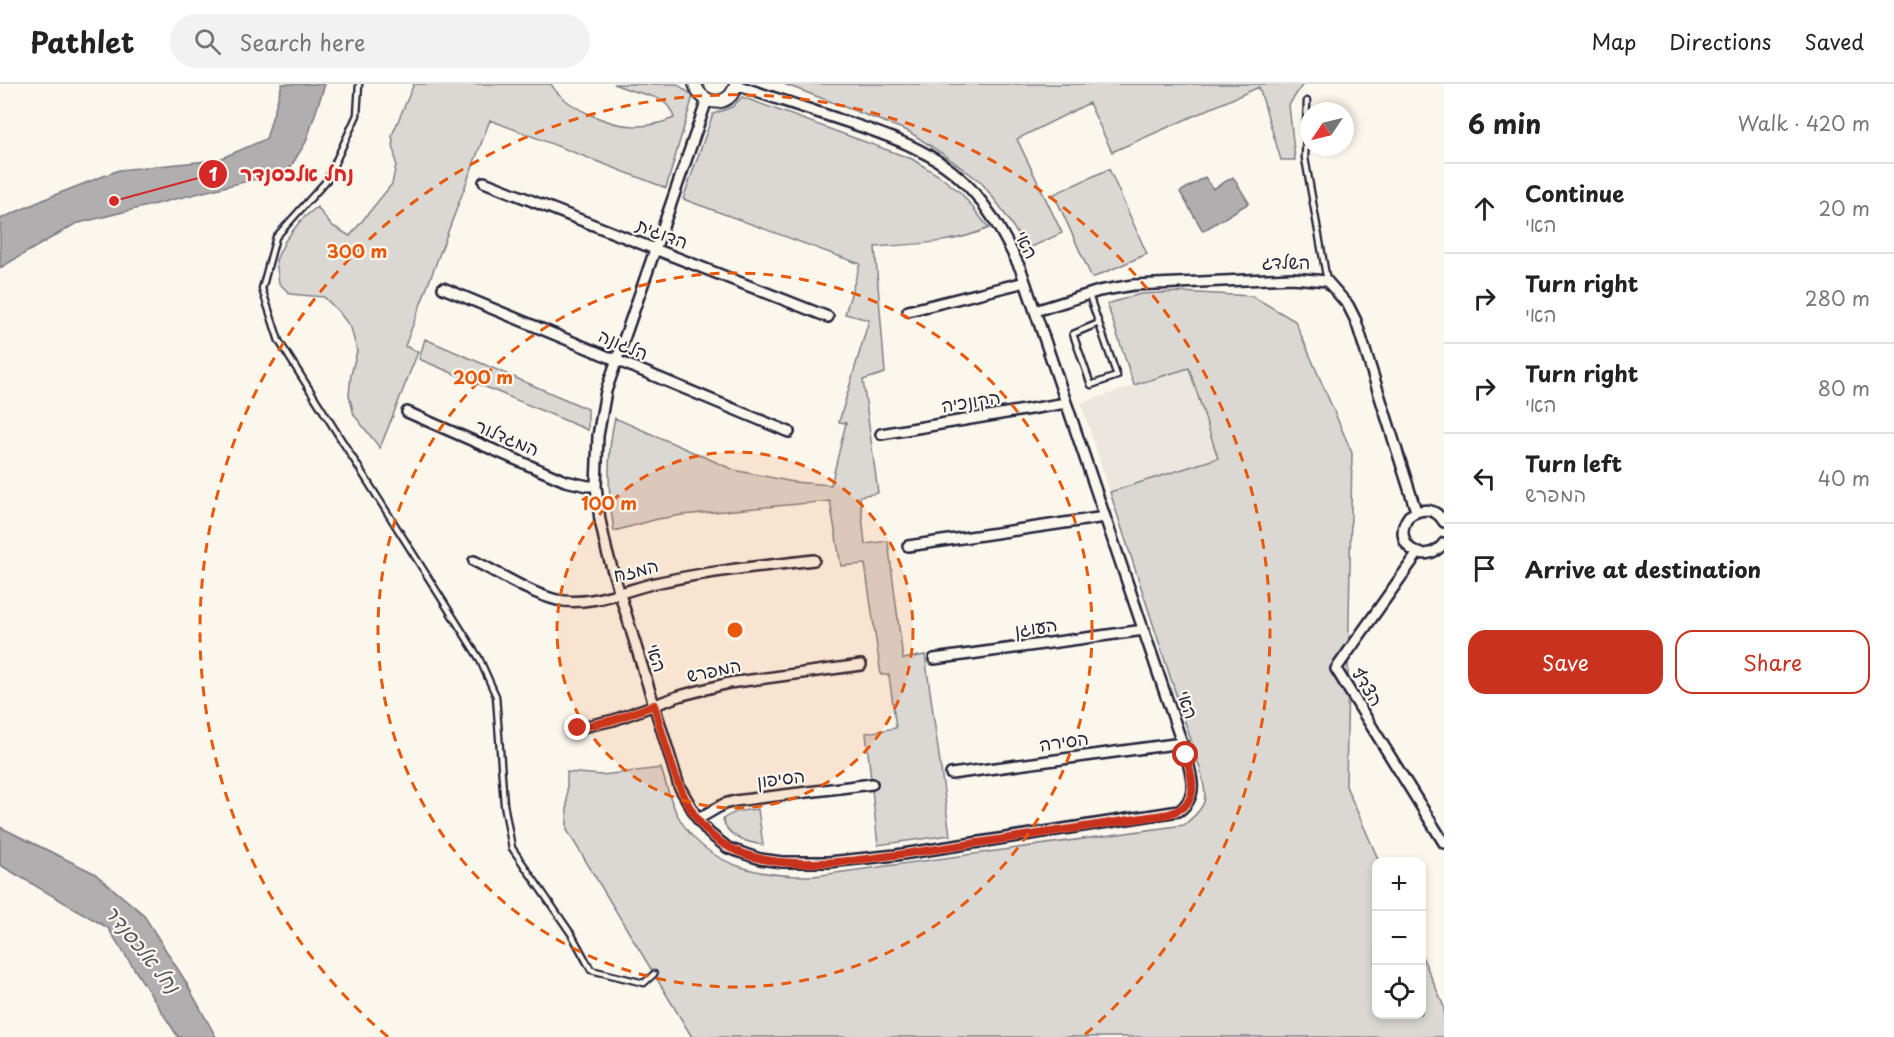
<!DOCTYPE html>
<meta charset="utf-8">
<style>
:root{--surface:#fff;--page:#f2f2f2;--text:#222;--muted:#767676;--line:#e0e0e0;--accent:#c8321e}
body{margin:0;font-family:"Playpen Sans","Playpen Sans Hebrew",sans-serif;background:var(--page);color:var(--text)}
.controls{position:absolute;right:18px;bottom:18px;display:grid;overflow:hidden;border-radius:12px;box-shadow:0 3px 9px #0003}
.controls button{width:54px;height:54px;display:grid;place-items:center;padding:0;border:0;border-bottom:2px solid var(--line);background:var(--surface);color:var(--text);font:30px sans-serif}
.compass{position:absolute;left:1300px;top:18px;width:54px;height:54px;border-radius:50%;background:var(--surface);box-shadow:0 3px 9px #0003;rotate:235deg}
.stop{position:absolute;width:18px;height:18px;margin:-14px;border:4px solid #c8321e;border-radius:50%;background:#fff}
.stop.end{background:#c8321e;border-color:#fff;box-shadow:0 2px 6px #0008}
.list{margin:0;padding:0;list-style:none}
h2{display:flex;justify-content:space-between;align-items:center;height:78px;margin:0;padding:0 24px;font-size:26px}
h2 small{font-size:20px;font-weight:400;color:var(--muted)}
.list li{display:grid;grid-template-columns:39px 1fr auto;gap:18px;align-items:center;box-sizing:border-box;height:90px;padding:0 24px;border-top:2px solid var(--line)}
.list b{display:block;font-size:22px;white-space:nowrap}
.list p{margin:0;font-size:20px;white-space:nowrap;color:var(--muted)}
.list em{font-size:20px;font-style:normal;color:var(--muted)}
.actions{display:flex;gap:12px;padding:18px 24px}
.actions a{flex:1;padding:14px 0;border:2px solid var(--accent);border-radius:18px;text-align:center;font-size:21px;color:var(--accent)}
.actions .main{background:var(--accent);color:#fff}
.icon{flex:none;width:33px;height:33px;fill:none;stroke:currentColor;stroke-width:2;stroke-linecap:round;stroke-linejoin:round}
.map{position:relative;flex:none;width:1444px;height:953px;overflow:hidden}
header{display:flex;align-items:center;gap:36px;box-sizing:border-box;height:84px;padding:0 30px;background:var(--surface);border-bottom:2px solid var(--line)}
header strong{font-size:28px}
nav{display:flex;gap:33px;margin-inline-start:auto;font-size:21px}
.search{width:420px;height:54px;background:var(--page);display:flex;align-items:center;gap:15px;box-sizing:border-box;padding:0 21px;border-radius:33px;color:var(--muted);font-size:22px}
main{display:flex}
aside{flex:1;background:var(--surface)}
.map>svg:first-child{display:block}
.built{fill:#ebe7df}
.green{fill:#dbd8d3;stroke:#7e7d87;stroke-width:1.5}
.water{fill:#b1aeb0;stroke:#787681;stroke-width:1.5}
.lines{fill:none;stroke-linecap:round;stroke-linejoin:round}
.service-casing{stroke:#22223b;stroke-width:9}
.minor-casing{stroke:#22223b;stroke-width:14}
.tertiary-casing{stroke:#22223b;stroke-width:16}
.service{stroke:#fbf7ec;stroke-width:4.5}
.minor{stroke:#fbf7ec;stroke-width:9}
.tertiary{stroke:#fbf7ec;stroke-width:12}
.route{stroke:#c8321e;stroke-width:8}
.ring{fill:none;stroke:#e8590c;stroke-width:3;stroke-dasharray:10 8}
.labels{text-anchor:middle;stroke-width:4.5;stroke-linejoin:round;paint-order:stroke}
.street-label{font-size:18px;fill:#22223b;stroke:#fbf7ec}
.water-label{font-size:20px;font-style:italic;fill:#545364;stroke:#fbf7ec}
.centre{fill:#e8590c;stroke:#fbf7ec;stroke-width:3}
.ring-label{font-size:18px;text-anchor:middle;font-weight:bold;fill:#e8590c;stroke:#fbf7ec;stroke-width:4.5;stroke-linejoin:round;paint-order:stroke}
.leader{fill:none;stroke:#d62828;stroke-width:2}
.callout-dot{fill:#d62828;stroke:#fbf7ec;stroke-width:2}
.mark-label{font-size:18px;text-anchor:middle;font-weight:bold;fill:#fff}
.callout-label{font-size:20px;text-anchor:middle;font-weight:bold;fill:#d62828;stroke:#fbf7ec;stroke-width:4.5;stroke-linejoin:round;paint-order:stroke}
</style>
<header>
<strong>Pathlet</strong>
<div class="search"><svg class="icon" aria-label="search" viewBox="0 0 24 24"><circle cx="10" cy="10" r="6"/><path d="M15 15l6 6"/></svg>Search here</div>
<nav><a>Map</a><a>Directions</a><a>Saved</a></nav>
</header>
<main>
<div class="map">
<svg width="1444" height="953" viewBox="0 0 1444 953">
<rect width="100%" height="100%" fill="#fbf7ec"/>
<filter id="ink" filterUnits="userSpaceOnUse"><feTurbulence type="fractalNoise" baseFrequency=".0167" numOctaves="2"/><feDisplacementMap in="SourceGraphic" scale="12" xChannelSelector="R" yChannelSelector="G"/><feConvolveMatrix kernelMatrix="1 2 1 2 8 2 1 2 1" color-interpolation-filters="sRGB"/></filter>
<g filter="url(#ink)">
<!-- built -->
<path class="built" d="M1189,284L1218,374L1110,408L1081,319Z"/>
<!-- green -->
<path class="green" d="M414,0H551C564,23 611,43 637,42C650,42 662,39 674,34C669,15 655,13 637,8C629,6 621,3 614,0H677L693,12L666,104L490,36L405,262L418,268L380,364L354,331L349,311L351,291L357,267L351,244L339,228L324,213L290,210L279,199L276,176L285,157L301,136L317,123L331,141L350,152L392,100L396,81L392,51Z
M784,0H1303L1289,21L1295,76H1281L1259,3L1112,68L1089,19L1017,55L1062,149L1027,165L1001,124L981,98L943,70L908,47Z
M742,13L912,75L938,91L961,109L989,144C953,160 914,160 875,163L885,289L863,296L878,409L860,412L865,460L888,457L903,575L925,571L950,751L878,761L866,649L896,644L889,591H881L865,480L841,482L830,417L682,431L658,435L614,447C608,409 606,371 615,334L734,386L793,398L831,401L846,339L839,338L869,236L845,230L860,180L683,115L713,30L732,23Z
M1109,85L1147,170L1092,194L1054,110Z
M1180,208L1252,212L1295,237L1352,369L1346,702L1379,777L1376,778V930H1422V872L1444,923V953H692L567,746V688L602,691L661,684C666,699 670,718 678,732C706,783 761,793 814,792L1184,741C1210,720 1207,715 1200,684L1110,408L1218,374L1189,284L1134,301L1107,220L1140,210Z
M425,255L588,325V346L419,275Z
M758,725L763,761C747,758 727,754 723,735C734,727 744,726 758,725Z"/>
<!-- water -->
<path class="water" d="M282,0H325L306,58L288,87L75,140L0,184V135L52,112L119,86L217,76L266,55Z
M1205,93L1213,105L1233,93L1249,119L1203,147L1180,108Z
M0,743L94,789L143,830L184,895L216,953H178L108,844L0,781Z"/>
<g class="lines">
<defs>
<path id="service" d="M359,0L357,31L327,96L276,153L262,205L279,257L479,574L496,612L504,720L512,764L572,851L591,886L644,899L654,890
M1307,17L1305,74L1327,197
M1089,211L1117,292L1091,301L1073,250L1099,239"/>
<path id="minor" d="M707,16L606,307L598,352L596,402L600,436L607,468L679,702L698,735L709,749L728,764L760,775L782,778H829L896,771L1179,727C1199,712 1192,693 1186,671L1021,186C1007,157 992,128 970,104C935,65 881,49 832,33C800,22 768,12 736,1
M484,98L828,233
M443,204L789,348
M908,227L1025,198
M1035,227L1099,207L1133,201L1292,194L1327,197L1348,221L1356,237L1416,427
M407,328L565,397L588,402H596
M881,350L1066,319
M1444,438C1436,424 1422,423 1409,432C1389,459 1424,485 1444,459
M908,462L1105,433
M1418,469L1336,585L1444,759
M474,477C501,490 529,509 557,516C591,523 627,505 660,498C710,487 762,482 814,476
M934,575L1144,546
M578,644L614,636L679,612L729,599L861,581
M951,690L1182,659
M698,735L724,720L735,717L872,700"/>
<path id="tertiary" d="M695,0C701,23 731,24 736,0"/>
</defs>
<!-- service casing -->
<use href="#service" class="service-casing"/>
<!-- minor casing -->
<use href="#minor" class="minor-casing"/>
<!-- tertiary casing -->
<use href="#tertiary" class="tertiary-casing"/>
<!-- service -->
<use href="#service" class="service"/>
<!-- minor -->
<use href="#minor" class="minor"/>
<!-- tertiary -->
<use href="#tertiary" class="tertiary"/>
</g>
</g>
<g class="lines" filter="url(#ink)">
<!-- route -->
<path class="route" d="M578,644L614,636L654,621C666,661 678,720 710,750C729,767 754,775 780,778C829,783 894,771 944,764C1019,752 1094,741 1169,730C1201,720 1193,697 1186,671"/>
</g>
<!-- distance rings -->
<circle cx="735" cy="546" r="178" fill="#e8590c" fill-opacity=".12"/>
<g class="ring">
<circle cx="735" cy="546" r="178"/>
<circle cx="735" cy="546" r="357"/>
<path d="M388 953A535 535 0 1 1 1082 953"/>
</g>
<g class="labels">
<!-- street labels -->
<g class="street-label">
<text transform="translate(662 150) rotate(21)" y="6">הדוגית</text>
<text transform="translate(1026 161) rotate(63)" y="6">האי</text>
<text x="1286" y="185">השלדג</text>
<text transform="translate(623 261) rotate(23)" y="6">הלגונה</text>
<text transform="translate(971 318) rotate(-9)" y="6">הקונכיה</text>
<text transform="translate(507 354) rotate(23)" y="6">המגדלור</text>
<text transform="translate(636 487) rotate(-14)" y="6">המזח</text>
<text transform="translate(1036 544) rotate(-8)" y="6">העוגן</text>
<text transform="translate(656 574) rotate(72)" y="6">האי</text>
<text transform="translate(714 587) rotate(-12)" y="6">המפרש</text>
<text transform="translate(1367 603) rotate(58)" y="6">הצדף</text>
<text transform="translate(1187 621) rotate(71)" y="6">האי</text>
<text transform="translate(1064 658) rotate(-8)" y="6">הסירה</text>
<text transform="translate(781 695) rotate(-7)" y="6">הסיפון</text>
</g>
<!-- water labels -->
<g class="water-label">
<text transform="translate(142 865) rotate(51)" y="7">נחל אלכסנדר</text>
</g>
</g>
<circle cx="735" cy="546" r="9" class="centre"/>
<g class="ring-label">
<text x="357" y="174">300 m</text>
<text x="483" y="300">200 m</text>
<text x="609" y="426">100 m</text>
</g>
<!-- callouts -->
<path class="leader" d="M114 117L213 90"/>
<g class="callout-dot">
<circle cx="114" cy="117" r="6"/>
<circle cx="213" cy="90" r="15"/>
</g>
<g class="mark-label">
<text x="213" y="97">1</text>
</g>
<g class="callout-label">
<text x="297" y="97">נחל אלכסנדר</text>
</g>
</svg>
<div class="controls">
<button>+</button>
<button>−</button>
<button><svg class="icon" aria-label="locate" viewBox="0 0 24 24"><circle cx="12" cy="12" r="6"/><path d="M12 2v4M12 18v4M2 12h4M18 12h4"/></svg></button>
</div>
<svg class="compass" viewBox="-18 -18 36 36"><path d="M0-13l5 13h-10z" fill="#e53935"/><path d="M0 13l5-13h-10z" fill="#767676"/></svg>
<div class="stop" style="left:1186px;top:671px"></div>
<div class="stop end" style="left:578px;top:644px"></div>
</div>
<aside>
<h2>6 min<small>Walk · 420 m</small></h2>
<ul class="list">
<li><svg class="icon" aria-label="ahead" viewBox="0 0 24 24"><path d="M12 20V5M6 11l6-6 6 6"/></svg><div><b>Continue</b><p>האי</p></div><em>20 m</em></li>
<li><svg class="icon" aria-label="right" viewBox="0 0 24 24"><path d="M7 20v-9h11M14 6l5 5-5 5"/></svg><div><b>Turn right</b><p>האי</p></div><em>280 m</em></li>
<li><svg class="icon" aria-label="right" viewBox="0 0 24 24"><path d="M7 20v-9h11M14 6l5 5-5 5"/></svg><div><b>Turn right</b><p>האי</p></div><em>80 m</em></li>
<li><svg class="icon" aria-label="left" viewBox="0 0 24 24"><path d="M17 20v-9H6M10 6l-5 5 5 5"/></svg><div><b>Turn left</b><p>המפרש</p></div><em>40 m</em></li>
<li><svg class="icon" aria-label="arrive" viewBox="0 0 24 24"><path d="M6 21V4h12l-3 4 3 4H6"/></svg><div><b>Arrive at destination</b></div></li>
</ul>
<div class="actions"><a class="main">Save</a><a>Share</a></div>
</aside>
</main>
